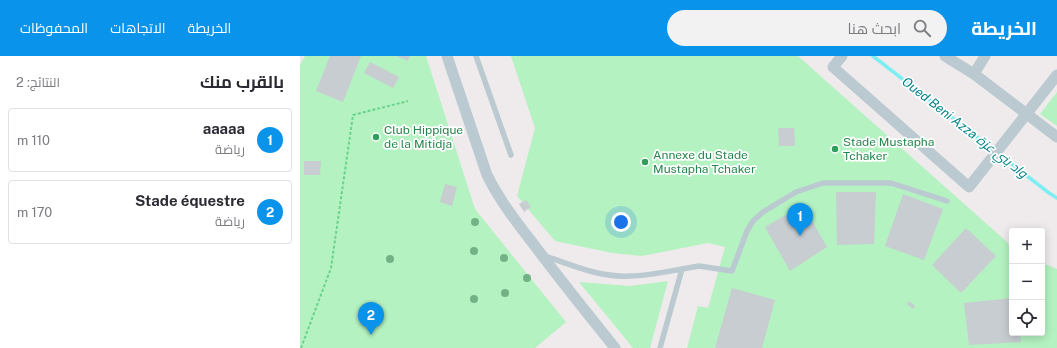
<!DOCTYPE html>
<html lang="ar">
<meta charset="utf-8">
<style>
:root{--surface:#fff;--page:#f2f2f3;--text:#2b2b33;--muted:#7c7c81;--line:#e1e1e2;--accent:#0993eb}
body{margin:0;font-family:"Public Sans",Cairo,sans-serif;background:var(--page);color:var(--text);direction:rtl}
.controls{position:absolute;right:12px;bottom:12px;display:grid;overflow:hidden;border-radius:4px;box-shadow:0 2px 10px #0003}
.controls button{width:36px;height:36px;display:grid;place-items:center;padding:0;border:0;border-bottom:1px solid var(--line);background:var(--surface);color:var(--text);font:20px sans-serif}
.you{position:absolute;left:321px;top:166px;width:14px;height:14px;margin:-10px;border:3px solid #fff;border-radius:50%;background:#1a73e8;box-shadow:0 0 0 6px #1a73e833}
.badge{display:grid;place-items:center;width:26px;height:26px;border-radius:50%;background:var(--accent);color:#fff;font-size:13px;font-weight:700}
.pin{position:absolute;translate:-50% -33px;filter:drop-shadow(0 1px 2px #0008)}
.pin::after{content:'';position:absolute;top:21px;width:14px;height:12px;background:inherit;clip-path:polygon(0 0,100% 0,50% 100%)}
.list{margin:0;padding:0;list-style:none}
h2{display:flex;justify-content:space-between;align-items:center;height:52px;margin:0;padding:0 16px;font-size:17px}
h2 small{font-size:13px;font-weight:400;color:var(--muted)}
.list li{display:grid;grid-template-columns:26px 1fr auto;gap:12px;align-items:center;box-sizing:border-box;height:64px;margin:0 8px 8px;padding:0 8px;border:1px solid var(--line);border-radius:4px}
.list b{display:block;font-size:15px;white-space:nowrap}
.list p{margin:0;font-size:13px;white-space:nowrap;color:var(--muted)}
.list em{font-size:13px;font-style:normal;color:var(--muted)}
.icon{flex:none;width:22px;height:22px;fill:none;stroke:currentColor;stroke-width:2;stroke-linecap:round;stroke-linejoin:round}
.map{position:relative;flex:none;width:757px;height:292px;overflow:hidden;direction:ltr}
header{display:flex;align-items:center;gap:24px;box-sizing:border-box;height:56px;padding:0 20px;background:var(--accent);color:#fff}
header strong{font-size:19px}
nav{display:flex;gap:22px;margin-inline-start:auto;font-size:14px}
.search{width:280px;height:36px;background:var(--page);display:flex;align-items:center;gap:10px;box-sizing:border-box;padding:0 14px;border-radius:22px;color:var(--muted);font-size:15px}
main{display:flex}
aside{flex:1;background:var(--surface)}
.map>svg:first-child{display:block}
.green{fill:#b4f2c1}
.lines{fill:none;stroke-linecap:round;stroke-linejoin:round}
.stream{stroke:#7deff3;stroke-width:3.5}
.building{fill:#c7cdd1}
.path{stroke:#69d38c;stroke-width:2;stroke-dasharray:3 2;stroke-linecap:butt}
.service{stroke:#bacad0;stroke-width:5.5}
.minor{stroke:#bacad0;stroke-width:11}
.tree{fill:#73b187}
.leisure-dot{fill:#2e9e5b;stroke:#fff;stroke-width:1.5}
.labels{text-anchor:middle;stroke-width:3.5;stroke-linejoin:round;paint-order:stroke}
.leisure-label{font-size:12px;fill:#27864d;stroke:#fff;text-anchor:start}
.water-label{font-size:13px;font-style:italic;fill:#048388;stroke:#fff}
</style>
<header>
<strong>الخريطة</strong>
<div class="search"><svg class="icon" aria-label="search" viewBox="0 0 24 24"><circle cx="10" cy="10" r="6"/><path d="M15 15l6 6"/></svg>ابحث هنا</div>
<nav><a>الخريطة</a><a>الاتجاهات</a><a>المحفوظات</a></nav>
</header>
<main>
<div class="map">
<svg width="757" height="292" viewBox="0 0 757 292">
<rect width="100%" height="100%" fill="#efebec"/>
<!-- green -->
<path class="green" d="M5,0H126L175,153L266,266L235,292H0V9Z
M211,0H498L707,186L712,193V277H742V207L757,213V292H387L398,250L408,252L425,191L408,187L342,200L312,197L255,185L217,140L235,72Z
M757,36V70L740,58Z
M368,225L350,292H333L279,226L330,230Z"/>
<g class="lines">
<!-- stream -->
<path class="stream" d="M573,0L749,137L757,142"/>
</g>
<!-- building -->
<path class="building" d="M30,0H61L43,46L16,35Z
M97,0H110L108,5Z
M70,6L99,21L93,32L64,17Z
M478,72H494L495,90H479Z
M4,105H21L20,119H4Z
M145,128L157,131L152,150L140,146Z
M536,136H576L574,188L537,189Z
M603,138L643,153L624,204L585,190Z
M226,144L231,151L224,156L219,148Z
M503,149L527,191L490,215L465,171Z
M666,172L696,200L661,237L632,209Z
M432,232L475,244L462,292H415Z
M712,242V277H720L721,286L669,289L664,247Z
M609,245L615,250L613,253L607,248Z"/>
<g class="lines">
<!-- path -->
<path class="path" d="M1,292L31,212L53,59L108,45"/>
<!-- service -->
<path class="service" d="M176,0L211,99
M245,200C272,209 300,222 330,220C347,220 365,216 382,213L360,292
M382,213L399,210L432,215L447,175L453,165L463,156L496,136L523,127H591L647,145"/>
<!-- minor -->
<path class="minor" d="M147,0L187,119C200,145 217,167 235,190C261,225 288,258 315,292
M542,0L533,11L669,131L757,19
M645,0L674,18L757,81
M674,18L685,0"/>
</g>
<!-- trees -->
<g class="tree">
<circle cx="175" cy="166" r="4"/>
<circle cx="174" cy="195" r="4"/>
<circle cx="204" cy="202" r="4"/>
<circle cx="90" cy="203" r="4"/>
<circle cx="227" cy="222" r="4"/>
<circle cx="205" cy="237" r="4"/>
<circle cx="174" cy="243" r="4"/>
</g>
<!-- markers -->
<g class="leisure-dot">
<circle cx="76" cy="81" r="4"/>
<circle cx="535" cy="93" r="4"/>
<circle cx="345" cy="106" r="4"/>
</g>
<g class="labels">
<!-- leisure labels -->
<g class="leisure-label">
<text x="84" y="78">Club Hippique<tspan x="84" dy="14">de la Mitidja</tspan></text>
<text x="543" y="90">Stade Mustapha<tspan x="543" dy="14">Tchaker</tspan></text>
<text x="353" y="103">Annexe du Stade<tspan x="353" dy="14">Mustapha Tchaker</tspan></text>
</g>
<!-- water labels -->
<g class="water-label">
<text transform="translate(665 71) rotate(38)" y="5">Oued Beni Azza واد بني عزة</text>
</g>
</g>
</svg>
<div class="controls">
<button>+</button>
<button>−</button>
<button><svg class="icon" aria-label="locate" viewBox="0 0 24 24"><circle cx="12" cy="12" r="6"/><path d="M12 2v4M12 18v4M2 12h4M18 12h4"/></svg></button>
</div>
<div class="you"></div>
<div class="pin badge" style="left:500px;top:180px">1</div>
<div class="pin badge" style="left:71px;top:279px">2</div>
</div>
<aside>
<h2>بالقرب منك<small>النتائج: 2</small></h2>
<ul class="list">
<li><span class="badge">1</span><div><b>aaaaa</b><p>رياضة</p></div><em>110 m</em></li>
<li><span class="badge">2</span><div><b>Stade équestre</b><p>رياضة</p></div><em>170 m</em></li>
</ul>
</aside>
</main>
